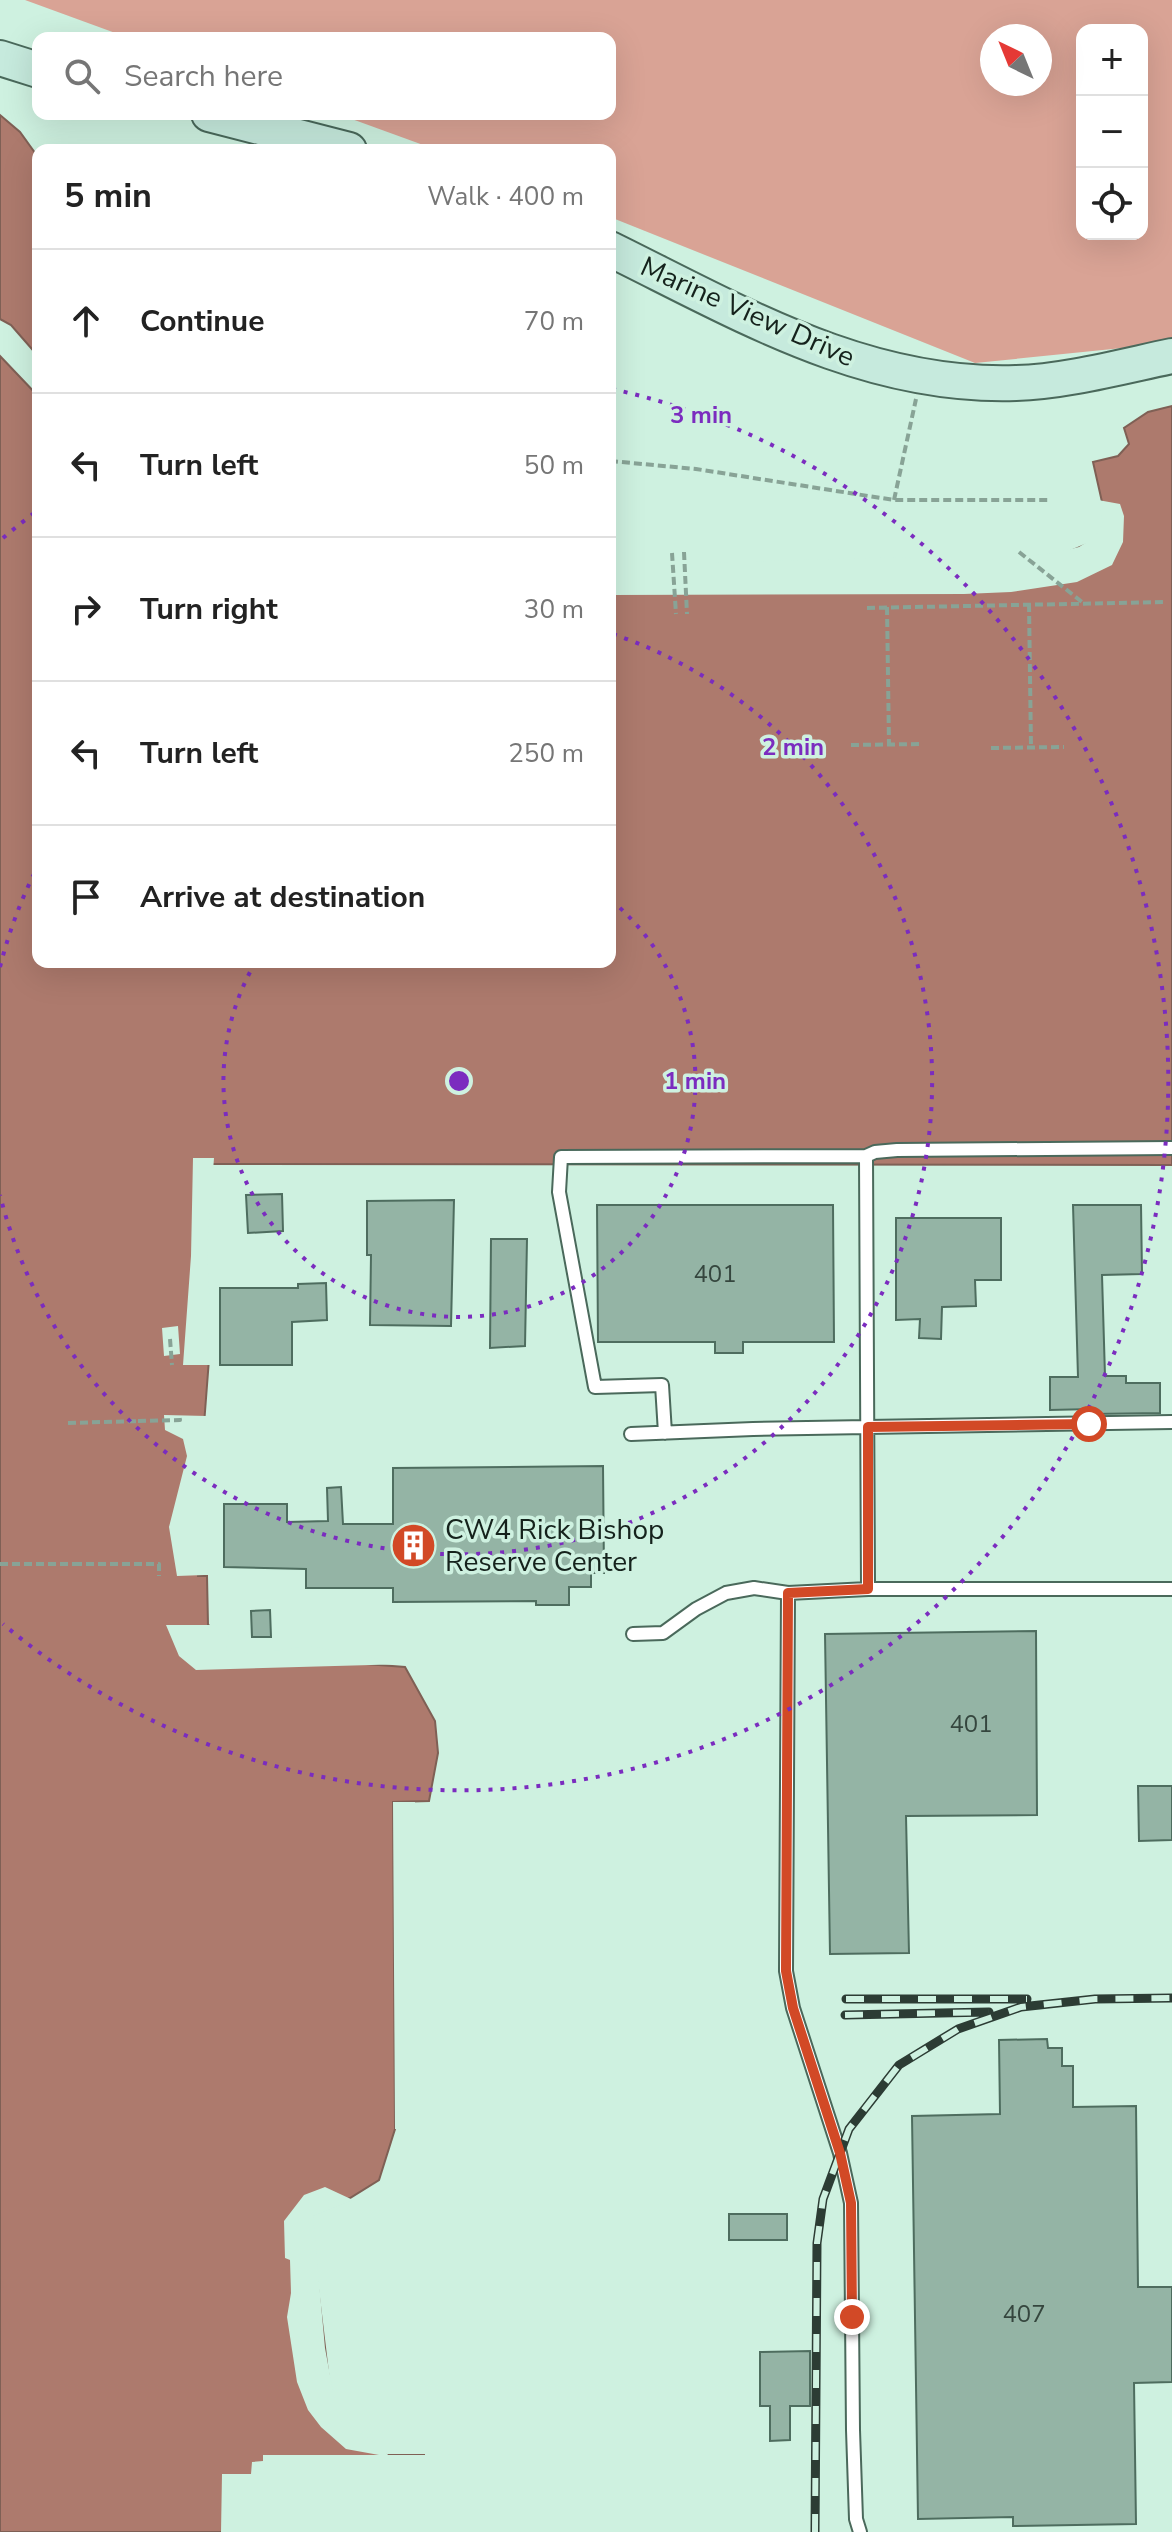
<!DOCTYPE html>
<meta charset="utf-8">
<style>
:root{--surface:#fff;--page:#f2f2f2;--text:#222;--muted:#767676;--line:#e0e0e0}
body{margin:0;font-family:"Nunito Sans",sans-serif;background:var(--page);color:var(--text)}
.controls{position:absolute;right:24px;top:24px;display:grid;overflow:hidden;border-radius:16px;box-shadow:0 8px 32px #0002}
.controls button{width:72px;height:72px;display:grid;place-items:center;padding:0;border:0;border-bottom:2px solid var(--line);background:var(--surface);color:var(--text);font:40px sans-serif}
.compass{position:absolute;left:980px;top:24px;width:72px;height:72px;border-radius:50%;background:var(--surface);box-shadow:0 8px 32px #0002;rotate:317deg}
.stop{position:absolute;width:24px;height:24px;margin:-18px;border:6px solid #d24926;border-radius:50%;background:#fff}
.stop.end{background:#d24926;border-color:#fff;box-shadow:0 2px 8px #0008}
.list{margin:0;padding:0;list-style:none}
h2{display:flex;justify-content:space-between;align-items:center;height:104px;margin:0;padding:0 32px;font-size:34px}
h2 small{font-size:26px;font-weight:400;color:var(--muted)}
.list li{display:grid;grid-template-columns:52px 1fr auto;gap:24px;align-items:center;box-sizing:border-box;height:144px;padding:0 32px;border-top:2px solid var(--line)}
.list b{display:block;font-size:30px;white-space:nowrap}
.list em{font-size:26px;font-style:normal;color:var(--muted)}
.icon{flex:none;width:44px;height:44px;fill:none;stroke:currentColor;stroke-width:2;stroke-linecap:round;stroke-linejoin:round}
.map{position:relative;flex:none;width:1172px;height:2532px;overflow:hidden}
.search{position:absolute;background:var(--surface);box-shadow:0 8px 32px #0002;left:32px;top:32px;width:584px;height:88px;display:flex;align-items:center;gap:20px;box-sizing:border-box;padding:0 28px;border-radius:16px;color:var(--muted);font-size:30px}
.panel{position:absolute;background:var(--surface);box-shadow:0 8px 32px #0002;left:32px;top:144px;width:584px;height:824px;border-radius:16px}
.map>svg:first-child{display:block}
.forest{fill:#d9a395;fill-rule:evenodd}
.water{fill:#ad7a6d;stroke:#7f6055;stroke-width:2}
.pier{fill:#cef1e0}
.building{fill:#94b4a5;stroke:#4e6d5f;stroke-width:2}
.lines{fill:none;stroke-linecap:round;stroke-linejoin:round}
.service-casing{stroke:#4a695b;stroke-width:16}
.secondary-casing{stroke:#4a695b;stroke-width:38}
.path{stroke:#88a396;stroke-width:4;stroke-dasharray:8 4;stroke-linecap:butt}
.service{stroke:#fff;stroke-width:12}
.secondary{stroke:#c6eadd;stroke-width:34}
.rail-casing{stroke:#2c3c34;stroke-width:9}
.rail{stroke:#cef1e0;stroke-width:6;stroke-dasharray:18;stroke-linecap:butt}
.route{stroke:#d24926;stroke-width:10}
.ring{fill:none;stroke:#7b2cbf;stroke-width:4;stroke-dasharray:4 8}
.labels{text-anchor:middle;stroke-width:7;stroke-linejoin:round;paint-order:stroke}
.number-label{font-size:24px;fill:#35463e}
.street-label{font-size:28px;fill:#15221c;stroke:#cef1e0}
.poi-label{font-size:28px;fill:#15221c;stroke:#cef1e0;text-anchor:start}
.centre{fill:#7b2cbf;stroke:#cef1e0;stroke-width:4}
.ring-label{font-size:24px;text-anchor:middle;font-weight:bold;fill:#7b2cbf;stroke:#cef1e0;stroke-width:7;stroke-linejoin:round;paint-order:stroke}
</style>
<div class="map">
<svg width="1172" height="2532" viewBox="0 0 1172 2532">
<rect width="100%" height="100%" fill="#cef1e0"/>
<!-- forest -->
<path class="forest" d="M25,0H1172V343L975,363L610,217V150H437L338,114H610V38H129ZM1082,30H1142V234H1082ZM992,36H1040V84H992Z"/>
<!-- water -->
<path class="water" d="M0,115L20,132L38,157V356L11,325L0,319Z
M0,356L38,396V962H610V567H962L1056,557L1097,540L1107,524L1093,462L1118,456L1129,444L1124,428L1148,412L1172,406V1165L209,1164L203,1249L209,1359L200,1477L198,1576H207L208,1625L225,1634L221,1653L405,1667L435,1721L438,1753L429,1801L393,1802L395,2129L379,2180L350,2198L309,2214L334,2422L387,2455H424V2532H0Z"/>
<!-- pier -->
<path class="pier" d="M1098,500L1120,504L1124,516L1123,542L1112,565L1077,582L1011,592L964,594L610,595V563H705L900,557L962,563L1055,553L1079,547L1095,537L1103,523Z
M193,1158H214L207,1249L213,1365H183L191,1256Z
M178,1326L180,1354L164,1356L162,1328Z
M164,1415L207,1416L209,1434L204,1477V1575L177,1576L169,1527L187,1456L183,1439L165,1430Z
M166,1625H216L229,1633L226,1650L253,1654L309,1646L407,1664L196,1670L179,1656Z
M393,1802H415V1806H397L399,2129H395Z
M325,2187L353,2200L313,2216L325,2348L338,2419L383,2448L388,2455H428V2532H221L222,2474H251L252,2462L263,2461V2455H379L346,2449L321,2427L308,2410L297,2382L287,2317L291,2293L290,2260L285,2258L284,2221L304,2195Z"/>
<!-- building -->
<path class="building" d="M282,1194L283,1231L248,1233L246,1195Z
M454,1200L451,1326L370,1325L371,1255H367V1201Z
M597,1205H833L834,1342H743V1353H715V1342H598Z
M1073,1205H1141L1142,1274L1102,1275L1105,1376H1126V1383H1160V1413L1092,1414V1409L1050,1410V1377H1078Z
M896,1218H1001V1280H975L976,1306L942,1307L941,1339L919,1338L920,1319L896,1320Z
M491,1239H527L525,1346L490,1348Z
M326,1283L327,1320L292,1322V1365H220V1288H298V1284Z
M603,1466L604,1573H591V1587H569V1605H536V1601L393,1602V1588H306V1569L224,1567V1504H287V1522L328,1521L327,1488L341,1487L343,1524H393V1468Z
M270,1610L271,1637H252L251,1611Z
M1036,1631L1037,1815L906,1816L909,1953L830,1954L825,1634Z
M1138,1786H1172V1840L1139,1841Z
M1047,2039L1048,2048H1062V2066H1073V2107L1136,2106L1138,2287H1172V2382L1134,2383L1136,2524L1013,2526V2517L918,2519L912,2116L1000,2114L999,2040Z
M729,2214H787V2240H729Z
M810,2351V2406H790V2440L770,2441V2406H760V2352Z"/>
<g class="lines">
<defs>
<path id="service" d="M866,1156L875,1152L897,1150L1172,1148
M665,1433L662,1385L595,1387L559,1192L561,1157L866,1156L868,1589
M631,1434L753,1429L1172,1422
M788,1593L786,1971L793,2008L840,2153L851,2203L853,2430L856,2519L860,2532
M633,1634L663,1633L696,1609L726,1593L754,1588L788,1593L868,1589H1172"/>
<path id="secondary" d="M0,58L38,70
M209,114L349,150
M610,249C740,313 865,388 1016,383C1064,382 1124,366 1172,356"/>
</defs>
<!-- service casing -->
<use href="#service" class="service-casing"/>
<!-- secondary casing -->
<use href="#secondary" class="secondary-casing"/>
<!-- path -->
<path class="path" d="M610,461L696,469L894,500H1049
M894,500L916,399
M684,552L687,614
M1019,552L1082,602
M672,553L676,614
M1029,604L1031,747
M887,607L889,745
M867,608L1165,602
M851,745L923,744
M991,748L1064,747
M170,1339L172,1365
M138,1421L180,1420L179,1415
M68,1423L141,1421
M0,1564H74
M74,1564H159V1576"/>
<!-- service -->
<use href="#service" class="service"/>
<!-- secondary -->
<use href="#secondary" class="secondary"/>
<defs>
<path id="rail" d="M846,1999H1027
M845,2015L989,2012
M815,2532L817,2243L823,2199L849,2129L899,2065L958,2029L1021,2007L1095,1999L1172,1998"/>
</defs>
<!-- rail casing -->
<use href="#rail" class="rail-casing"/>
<!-- rail -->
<use href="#rail" class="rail"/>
</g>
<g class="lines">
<!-- route -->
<path class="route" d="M852,2317L851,2203L840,2153L793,2008L786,1971L788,1593L868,1589V1427L1089,1424"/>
</g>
<!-- distance rings -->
<g class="ring">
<path d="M611 900A236 236 0 1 1 255 963"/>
<path d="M0 967A473 473 0 0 1 38 866M613 634A473 473 0 1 1 0 1195"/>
<path d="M3 538A709 709 0 0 1 37 511M612 389A709 709 0 1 1 3 1624"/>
</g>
<!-- icons -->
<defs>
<symbol id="building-disc" viewBox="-11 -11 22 22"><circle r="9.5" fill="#d24926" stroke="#cef1e0"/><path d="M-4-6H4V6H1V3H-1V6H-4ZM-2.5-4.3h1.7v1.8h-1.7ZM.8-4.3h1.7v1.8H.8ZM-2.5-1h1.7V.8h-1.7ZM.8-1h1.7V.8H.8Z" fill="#fff"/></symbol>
</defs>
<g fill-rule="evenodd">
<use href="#building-disc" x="388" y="1520" width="51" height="51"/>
</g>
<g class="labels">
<!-- number labels -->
<g class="number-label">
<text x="715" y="1282">401</text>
<text x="971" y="1732">401</text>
<text x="1024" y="2322">407</text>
</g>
<!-- street labels -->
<g class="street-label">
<text transform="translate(748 311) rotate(24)" y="10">Marine View Drive</text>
</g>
<!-- poi labels -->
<g class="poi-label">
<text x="445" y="1539">CW4 Rick Bishop<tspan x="445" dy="32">Reserve Center</tspan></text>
</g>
</g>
<circle cx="459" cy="1081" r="12" class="centre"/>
<g class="ring-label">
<text x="701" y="423">3 min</text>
<text x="793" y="755">2 min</text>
<text x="695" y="1089">1 min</text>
</g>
</svg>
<div class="controls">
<button>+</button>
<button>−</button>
<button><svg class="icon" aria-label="locate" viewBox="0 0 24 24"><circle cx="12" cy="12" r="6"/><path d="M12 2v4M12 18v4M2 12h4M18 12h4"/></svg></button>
</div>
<svg class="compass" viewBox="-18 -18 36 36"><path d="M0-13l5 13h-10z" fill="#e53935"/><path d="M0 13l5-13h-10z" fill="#767676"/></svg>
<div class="stop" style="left:1089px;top:1424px"></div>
<div class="stop end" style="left:852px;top:2317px"></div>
<div class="search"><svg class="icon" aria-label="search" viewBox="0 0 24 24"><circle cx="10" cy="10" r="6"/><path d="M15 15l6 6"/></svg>Search here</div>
<section class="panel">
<h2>5 min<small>Walk · 400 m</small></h2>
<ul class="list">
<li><svg class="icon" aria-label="ahead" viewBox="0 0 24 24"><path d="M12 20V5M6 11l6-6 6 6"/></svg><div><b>Continue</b></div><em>70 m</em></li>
<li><svg class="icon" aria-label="left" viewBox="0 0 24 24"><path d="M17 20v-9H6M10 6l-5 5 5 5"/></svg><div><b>Turn left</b></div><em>50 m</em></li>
<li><svg class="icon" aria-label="right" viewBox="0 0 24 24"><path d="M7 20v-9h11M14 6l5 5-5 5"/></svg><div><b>Turn right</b></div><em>30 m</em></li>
<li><svg class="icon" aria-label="left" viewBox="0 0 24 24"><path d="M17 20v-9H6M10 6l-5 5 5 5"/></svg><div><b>Turn left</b></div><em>250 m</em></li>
<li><svg class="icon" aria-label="arrive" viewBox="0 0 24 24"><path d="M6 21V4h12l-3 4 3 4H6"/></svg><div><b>Arrive at destination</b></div></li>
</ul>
</section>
</div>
